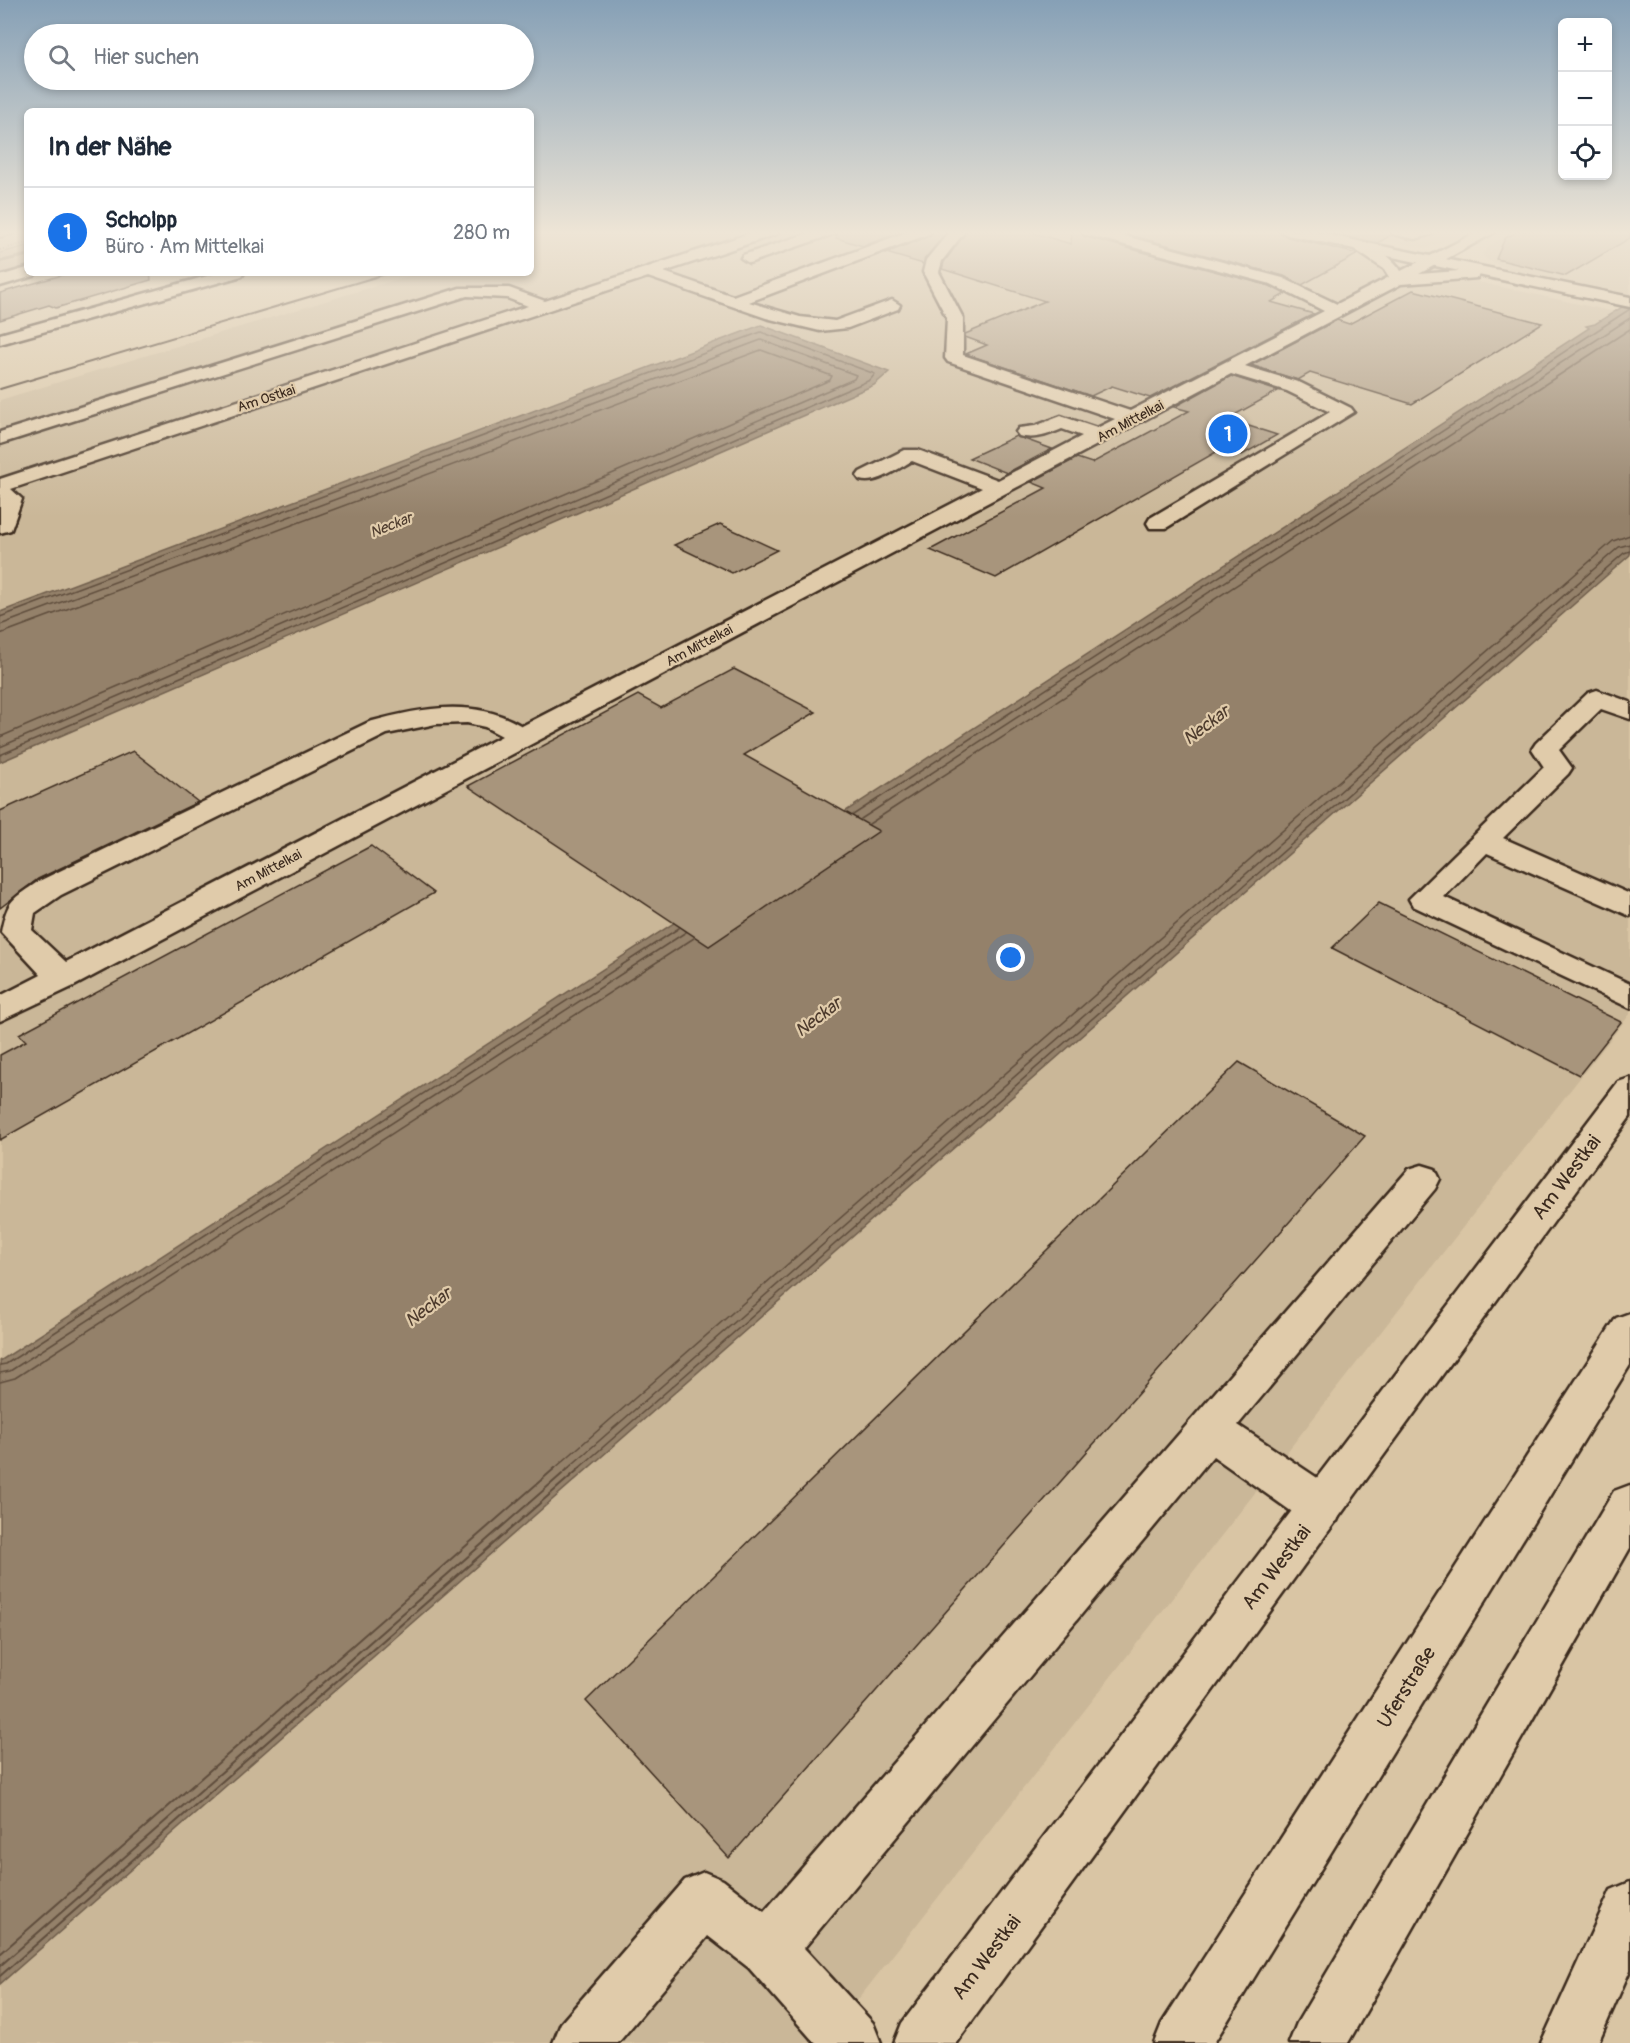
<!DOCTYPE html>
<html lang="de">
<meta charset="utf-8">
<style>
:root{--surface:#fff;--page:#f6f6f7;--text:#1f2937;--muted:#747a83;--line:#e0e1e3;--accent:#1a73e8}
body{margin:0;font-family:Pangolin,sans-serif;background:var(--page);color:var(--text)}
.controls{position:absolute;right:18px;top:18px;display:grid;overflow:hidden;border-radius:9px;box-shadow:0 3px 9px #0003}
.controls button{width:54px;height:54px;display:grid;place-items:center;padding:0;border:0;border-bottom:2px solid var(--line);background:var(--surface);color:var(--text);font:30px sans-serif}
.you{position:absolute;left:1011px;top:958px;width:21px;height:21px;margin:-15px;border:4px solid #fff;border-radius:50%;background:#1a73e8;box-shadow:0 0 0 9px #1a73e833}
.badge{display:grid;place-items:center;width:39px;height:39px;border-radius:50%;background:var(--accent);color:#fff;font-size:20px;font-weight:700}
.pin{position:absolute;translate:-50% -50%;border:3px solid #fff;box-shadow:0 2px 6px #0006}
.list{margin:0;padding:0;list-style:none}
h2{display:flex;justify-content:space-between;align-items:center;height:78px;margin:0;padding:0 24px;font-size:26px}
h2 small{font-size:20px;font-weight:400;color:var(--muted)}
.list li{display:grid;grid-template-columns:39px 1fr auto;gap:18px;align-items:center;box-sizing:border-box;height:90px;padding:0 24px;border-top:2px solid var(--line)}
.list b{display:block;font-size:22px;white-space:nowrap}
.list p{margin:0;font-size:20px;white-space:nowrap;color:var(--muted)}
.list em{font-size:20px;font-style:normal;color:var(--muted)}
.icon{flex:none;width:33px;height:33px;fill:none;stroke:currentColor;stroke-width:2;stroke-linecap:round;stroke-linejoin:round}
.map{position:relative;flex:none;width:1630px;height:2043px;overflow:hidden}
.search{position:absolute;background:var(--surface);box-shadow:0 3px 9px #0003;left:24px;top:24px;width:510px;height:66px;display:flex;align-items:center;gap:15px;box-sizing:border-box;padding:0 21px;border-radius:33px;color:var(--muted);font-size:22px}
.panel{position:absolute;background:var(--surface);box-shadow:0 3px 9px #0003;left:24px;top:108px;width:510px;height:168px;border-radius:9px}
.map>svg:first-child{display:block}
.built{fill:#cab798}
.green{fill:#bca88c;stroke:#7c6955;stroke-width:1.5}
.water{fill:#94816a;stroke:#705e4c;stroke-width:1.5}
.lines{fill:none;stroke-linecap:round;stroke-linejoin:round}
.shore-far1{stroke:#5f4d3c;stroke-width:1.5}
.shore{stroke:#5f4d3c;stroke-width:2}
.stream{fill:#705e4c;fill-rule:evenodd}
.building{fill:#a8957b;stroke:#3b2a1e;stroke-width:1.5}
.minor-casing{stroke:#3b2a1e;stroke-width:5}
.major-casing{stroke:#3b2a1e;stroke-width:5}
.highway-casing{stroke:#3b2a1e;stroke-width:5}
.path{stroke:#3b2a1e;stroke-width:2;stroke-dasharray:1 2;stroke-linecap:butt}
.minor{fill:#e0cbaa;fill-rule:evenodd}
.major{fill:#e0cbaa;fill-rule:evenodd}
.highway{fill:#e0cbaa;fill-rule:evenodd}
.rail{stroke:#3b2a1e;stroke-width:2}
.labels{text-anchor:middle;stroke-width:4.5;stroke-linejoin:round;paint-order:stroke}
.far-street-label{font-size:14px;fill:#3b2a1e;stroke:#e0cbaa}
.far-water-label{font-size:15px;font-style:italic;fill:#4d3b2d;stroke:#e0cbaa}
.water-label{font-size:18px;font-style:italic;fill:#4d3b2d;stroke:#e0cbaa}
.near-street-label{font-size:20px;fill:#3b2a1e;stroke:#e0cbaa}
</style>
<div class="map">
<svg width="1630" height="2043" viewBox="0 0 1630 2043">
<rect width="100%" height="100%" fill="#d9c5a4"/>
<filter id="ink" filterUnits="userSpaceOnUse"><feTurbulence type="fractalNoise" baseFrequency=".0167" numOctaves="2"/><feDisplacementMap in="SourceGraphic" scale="12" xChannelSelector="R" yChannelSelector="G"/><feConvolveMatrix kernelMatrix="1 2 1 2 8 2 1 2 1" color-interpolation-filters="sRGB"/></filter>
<g filter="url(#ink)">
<!-- built -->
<path class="built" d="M558,231H1246L1615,312L1595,325L1586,326L1590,328L0,1361V762L874,385L888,372L761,325L0,612V400L418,273H531V239Z
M1337,231H1471L1452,241L1446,240L1427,248Z
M1516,231H1630V294L1508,269L1487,260L1482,254L1492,244Z
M1630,555V1014L824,2043H0V1984Z"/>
<!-- green -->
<path class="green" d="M27,246V266L0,274V253Z"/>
<!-- water -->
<path class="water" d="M1630,302V555L0,1984V1361L1589,328L1586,326L1595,324Z
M761,325L889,372L874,385L0,762V612Z"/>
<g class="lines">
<!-- shore-far1 -->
<path class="shore-far1" d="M0,617L761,332L875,374L870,380L0,755
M0,625L761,340L856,375L854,379L0,747
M0,634L761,350L832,376L830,380L0,737
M853,815L1630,309
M861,819L1630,318
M869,824L1630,329
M0,1365L6,1364L679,928
M0,1373L10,1371L686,932
M0,1382L15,1378L694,938
M554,1469L1613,541L1630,535
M567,1469L1619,547L1630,544
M578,1469L1624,553L1630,551"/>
<!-- shore -->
<path class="shore" d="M0,1954L555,1468
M0,1966L569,1468
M0,1976L580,1468"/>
<!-- stream -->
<path class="stream" d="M25,254H27V257L0,263V260Z"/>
</g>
<!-- building -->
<path class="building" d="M838,231H904L863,246L836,238Z
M933,231H947L923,264L886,253L930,236Z
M967,231H1027L1071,244L1072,231H1080L1083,236L1270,286L1285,294L1271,302L1314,314L1150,398L1112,386L1091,396L966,354L987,345L965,337V334L1045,301L942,269L944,262Z
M1114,231H1279L1288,237L1358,254L1302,285L1284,276Z
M1319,231H1389L1391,235L1378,243Z
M1519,231H1630V238L1566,276L1496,259L1505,238Z
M69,273H150L151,280L56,308L49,305L0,320V293Z
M1413,290L1542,323L1412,404L1310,373L1298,380L1251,365L1337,320L1349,324Z
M1231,376L1278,391L1227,419L1277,435L1242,455L1223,448L996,578L930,550L1046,488L1031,482L1077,458L1092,463L1189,411L1174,407Z
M1016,436L1052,449L1007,473L969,458Z
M720,524L777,550L732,573L674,545Z
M734,669L816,712L744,755L879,831L709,946L468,786L638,695L661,708Z
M133,751L198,802L38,879L0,908V811Z
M371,846L434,893L0,1140V1055L26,1041L19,1034Z
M1379,903L1621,1022L1579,1075L1332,948Z
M1239,1062L1365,1136L729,1858L586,1701Z"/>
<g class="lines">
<defs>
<path id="minor" d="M757,231H779L777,234L664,272L733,296L910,231H931L929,234L749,302L800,317L835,321L892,300L900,305L898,309L848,328L820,331L766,318L648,277L11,489L22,499L11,530L0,533V479L528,306L507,298L467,296L0,444V432L460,288H509L545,301Z
M815,231H836L834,234L755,261L749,263L741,258L743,255Z
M950,231H965L942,261L939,272L963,318V355L1130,411L1324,311L1271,284L1084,234L1082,231H1106L1283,278L1337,304L1389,277L1384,269L1354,249L1351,246L1354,243C1368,239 1395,259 1401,271L1479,231H1497L1419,274L1471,270L1477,272L1479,275L1477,278L1401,284L1245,366L1301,383L1351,408L1354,412L1166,528H1150L1147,523L1150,518L1330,412L1287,391L1231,374L74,986L0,1021V996L41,975L1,932C8,898 12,900 39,881L369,722C420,708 474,697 522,726L982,488L912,461C897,469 877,485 860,480L857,476L860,472L904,450H918L998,480L1082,436L1062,429C1047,435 1035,440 1019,436L1016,432L1019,428L1035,426L1061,416L1097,428L1115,419L948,362L945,358L947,318L923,272L926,260ZM467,723L485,727L502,736L66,962L32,930L35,913L61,895L387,734L436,724Z
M1391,231H1434L1432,234L1415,239L1393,234Z
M218,273H244L242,276L0,344V334Z
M1597,690L1630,702V719L1601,709L1559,750L1572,768L1568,774L1503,838L1630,894V916L1487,853L1444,897L1630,984V1008L1413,906L1409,899L1544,767L1532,749L1536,743L1588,693Z
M1422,1165L1435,1169L1440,1179L1435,1189L1238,1425L1337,1491L1343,1506L1337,1521L1321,1527L1305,1521L1213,1456L804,1948L873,2023L881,2043H815L749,1968L708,1936L618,2043H553L561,2023L685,1880L704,1872L723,1880L764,1912L1409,1169Z
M1630,1882V1970L1598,2043H1541L1611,1890Z"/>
<path id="major" d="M1281,231H1309L1630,297V307L1288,235Z
M27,268V273H36L34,276L0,286V276Z
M1630,1078V1117L956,2043H894L902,2023L1618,1082Z"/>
<path id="highway" d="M1630,1313V1365L1214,2043H1154L1162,2023L1616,1318Z
M1630,1485V1548L1348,2043H1289L1297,2023L1614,1491Z"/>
</defs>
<!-- minor casing -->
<use href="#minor" class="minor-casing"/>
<!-- major casing -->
<use href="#major" class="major-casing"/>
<!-- highway casing -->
<use href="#highway" class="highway-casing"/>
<!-- path -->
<path class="path" d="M0,250L27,243"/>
<!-- minor -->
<use href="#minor" class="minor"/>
<!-- major -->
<use href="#major" class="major"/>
<!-- highway -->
<use href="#highway" class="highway"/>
<!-- rail -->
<path class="rail" d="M0,238L27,231
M0,389L389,273"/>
</g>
</g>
<!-- sky -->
<linearGradient id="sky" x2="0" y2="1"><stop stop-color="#86a0b6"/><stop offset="0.45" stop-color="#eee5d6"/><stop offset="1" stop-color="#eee5d6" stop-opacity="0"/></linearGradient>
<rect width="1630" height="517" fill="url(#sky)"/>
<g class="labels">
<!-- far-street labels -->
<g class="far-street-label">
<text transform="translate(266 398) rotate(-18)" y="5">Am Ostkai</text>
<text transform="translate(1130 421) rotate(-28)" y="5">Am Mittelkai</text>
<text transform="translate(699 645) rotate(-28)" y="5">Am Mittelkai</text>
<text transform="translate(268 870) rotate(-28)" y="5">Am Mittelkai</text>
</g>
<!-- far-water labels -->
<g class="far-water-label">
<text transform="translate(391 525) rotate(-22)" y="5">Neckar</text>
</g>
<!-- water labels -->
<g class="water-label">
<text transform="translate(1206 725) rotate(-37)" y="6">Neckar</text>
<text transform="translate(818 1017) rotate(-37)" y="6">Neckar</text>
<text transform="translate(428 1307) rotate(-37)" y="6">Neckar</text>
</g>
<!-- near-street labels -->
<g class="near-street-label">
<text transform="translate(1566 1177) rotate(-53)" y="7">Am Westkai</text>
<text transform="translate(1276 1567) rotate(-53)" y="7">Am Westkai</text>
<text transform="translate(1406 1687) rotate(-58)" y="7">Uferstraße</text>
<text transform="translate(986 1957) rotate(-53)" y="7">Am Westkai</text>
</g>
</g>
</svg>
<div class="controls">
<button>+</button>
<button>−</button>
<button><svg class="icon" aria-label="locate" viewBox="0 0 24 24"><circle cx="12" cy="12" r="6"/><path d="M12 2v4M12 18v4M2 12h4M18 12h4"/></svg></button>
</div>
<div class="you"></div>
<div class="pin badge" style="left:1228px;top:434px">1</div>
<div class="search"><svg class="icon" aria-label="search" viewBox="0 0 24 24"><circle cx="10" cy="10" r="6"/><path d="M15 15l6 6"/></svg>Hier suchen</div>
<section class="panel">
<h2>In der Nähe<small></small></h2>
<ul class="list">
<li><span class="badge">1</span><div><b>Scholpp</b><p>Büro · Am Mittelkai</p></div><em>280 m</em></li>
</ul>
</section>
</div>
